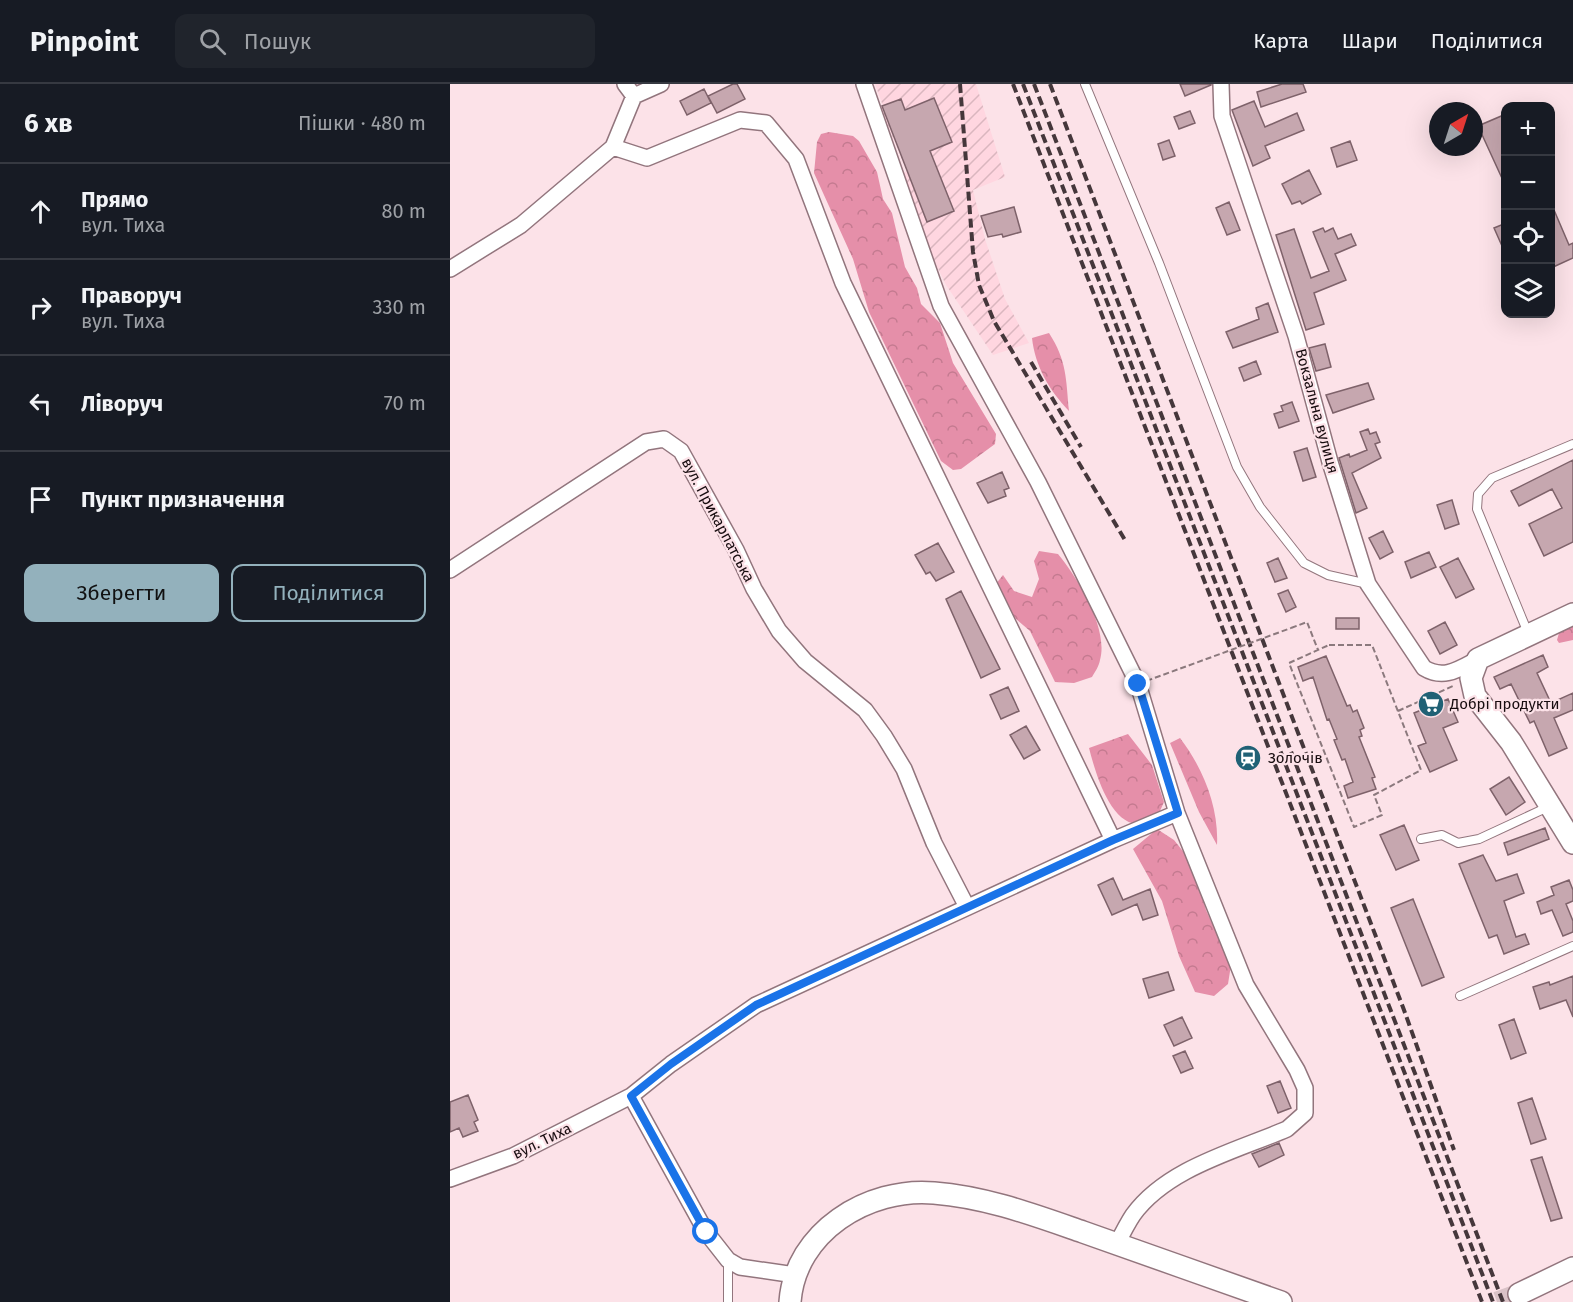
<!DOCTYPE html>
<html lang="uk">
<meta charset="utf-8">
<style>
:root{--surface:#171b24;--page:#20242c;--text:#f1f3f6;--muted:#9ea1a6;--line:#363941;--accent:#93b1bc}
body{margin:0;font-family:"Fira Sans",sans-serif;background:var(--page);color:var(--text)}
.controls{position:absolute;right:18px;top:18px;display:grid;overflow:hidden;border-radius:12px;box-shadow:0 6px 24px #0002}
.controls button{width:54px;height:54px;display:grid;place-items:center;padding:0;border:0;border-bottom:2px solid var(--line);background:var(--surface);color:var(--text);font:30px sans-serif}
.compass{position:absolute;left:979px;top:18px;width:54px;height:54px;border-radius:50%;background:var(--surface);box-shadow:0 6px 24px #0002;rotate:39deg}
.stop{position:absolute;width:18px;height:18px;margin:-14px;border:4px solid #1a73e8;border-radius:50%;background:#fff}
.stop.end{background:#1a73e8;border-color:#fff;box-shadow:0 2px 6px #0008}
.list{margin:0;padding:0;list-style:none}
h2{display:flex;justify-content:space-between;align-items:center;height:78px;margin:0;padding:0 24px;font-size:26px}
h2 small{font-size:20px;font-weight:400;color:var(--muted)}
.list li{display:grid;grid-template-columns:39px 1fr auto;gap:18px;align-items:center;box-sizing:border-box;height:96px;padding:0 24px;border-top:2px solid var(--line)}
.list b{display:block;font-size:22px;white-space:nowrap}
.list p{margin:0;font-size:20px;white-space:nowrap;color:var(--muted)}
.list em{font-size:20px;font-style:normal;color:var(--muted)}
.actions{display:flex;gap:12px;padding:18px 24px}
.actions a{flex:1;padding:14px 0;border:2px solid var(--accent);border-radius:12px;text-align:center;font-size:21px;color:var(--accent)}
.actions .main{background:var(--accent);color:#111}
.icon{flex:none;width:33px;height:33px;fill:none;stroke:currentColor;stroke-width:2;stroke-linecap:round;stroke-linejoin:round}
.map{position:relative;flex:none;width:1123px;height:1218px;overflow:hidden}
header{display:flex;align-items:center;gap:36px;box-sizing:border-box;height:84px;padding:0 30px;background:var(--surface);border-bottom:2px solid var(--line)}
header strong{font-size:28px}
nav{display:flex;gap:33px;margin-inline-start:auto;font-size:21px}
.search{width:420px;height:54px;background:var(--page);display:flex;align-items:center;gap:15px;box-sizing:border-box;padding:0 21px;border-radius:12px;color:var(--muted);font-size:22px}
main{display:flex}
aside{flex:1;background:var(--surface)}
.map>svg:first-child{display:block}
.industrial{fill:url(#industrial-furrows)}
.forest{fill:url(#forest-crowns)}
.building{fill:#c6a7af;stroke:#7e626a;stroke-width:1.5}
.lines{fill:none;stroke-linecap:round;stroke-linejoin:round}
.secondary-tunnel{stroke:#dac2c7;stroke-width:21;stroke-dasharray:21 10;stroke-linecap:butt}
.lane-casing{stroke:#92757d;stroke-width:10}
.street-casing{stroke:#92757d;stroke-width:18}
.secondary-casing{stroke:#92757d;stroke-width:24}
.path{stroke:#8b797d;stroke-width:2;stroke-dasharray:6 3;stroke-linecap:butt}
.lane{stroke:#fff;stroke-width:8}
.street{stroke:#fff;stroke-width:15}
.secondary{stroke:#fff;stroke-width:21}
.rail{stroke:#45373b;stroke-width:4;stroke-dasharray:9 4.5;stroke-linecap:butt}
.path-bridge{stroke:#8b797d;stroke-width:2;stroke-dasharray:6 3;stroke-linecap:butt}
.route{stroke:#1a73e8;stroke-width:8}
.labels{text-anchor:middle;stroke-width:4.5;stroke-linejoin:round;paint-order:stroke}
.street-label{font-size:15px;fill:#170c0f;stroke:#fce2e8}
.poi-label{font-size:15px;fill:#170c0f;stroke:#fce2e8;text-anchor:start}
</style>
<header>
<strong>Pinpoint</strong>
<div class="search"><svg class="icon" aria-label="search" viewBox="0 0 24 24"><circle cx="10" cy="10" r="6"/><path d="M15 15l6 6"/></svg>Пошук</div>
<nav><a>Карта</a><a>Шари</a><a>Поділитися</a></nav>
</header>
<main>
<aside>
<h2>6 хв<small>Пішки · 480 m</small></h2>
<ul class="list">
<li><svg class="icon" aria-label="ahead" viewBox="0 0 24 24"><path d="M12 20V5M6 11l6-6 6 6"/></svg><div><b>Прямо</b><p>вул. Тиха</p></div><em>80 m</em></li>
<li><svg class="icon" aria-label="right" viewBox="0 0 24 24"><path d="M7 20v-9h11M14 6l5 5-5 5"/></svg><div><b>Праворуч</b><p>вул. Тиха</p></div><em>330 m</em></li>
<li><svg class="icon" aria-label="left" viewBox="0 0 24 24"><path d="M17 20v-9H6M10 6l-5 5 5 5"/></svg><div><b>Ліворуч</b></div><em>70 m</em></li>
<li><svg class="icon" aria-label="arrive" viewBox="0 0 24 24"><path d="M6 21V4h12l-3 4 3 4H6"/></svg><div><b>Пункт призначення</b></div></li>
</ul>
<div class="actions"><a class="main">Зберегти</a><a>Поділитися</a></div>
</aside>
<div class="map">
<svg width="1123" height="1218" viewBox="0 0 1123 1218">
<defs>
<pattern id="industrial-furrows" width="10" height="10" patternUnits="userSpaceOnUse" patternTransform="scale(1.5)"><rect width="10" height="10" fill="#ffd6e0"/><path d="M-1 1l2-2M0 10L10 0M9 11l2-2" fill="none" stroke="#dab6bf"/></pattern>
<pattern id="forest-crowns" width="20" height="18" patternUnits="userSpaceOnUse" patternTransform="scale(1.5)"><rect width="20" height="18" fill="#e58fa9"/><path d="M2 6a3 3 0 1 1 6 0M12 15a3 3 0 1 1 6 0" fill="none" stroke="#c47a90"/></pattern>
</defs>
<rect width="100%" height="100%" fill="#fce2e8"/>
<!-- industrial -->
<path class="industrial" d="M425,0H526L555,93L523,106L535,155L555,215L579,259L543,271L496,201L476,160L452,90L457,87L430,23L433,22Z"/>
<!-- forest -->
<path class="forest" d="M379,48L403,52L409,57L427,88L433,115L442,129L455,183L467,204L471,220L490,239L503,279L546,350L545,360L511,385L503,386L491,377L419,228L403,175L364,89L367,58L371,50Z
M599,249C617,277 616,295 619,327C599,306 585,282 582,254Z
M589,467L608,470C627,493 659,544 650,576C649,582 645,588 642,593L624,599L605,598L580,547L551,522L541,506L553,491L564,507L582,513L589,495L584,477Z
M1123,530V556L1109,559L1107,556L1111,542Z
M678,650L702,681L714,718L706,736C701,737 693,741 687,740C659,738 645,687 639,664Z
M730,654C753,684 769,723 767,761L749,728L720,659Z
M707,745L724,756L736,771L745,788L756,826L781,881L778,900L764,912L745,908L729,872L712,817L683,765Z"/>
<!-- building -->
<path class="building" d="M283,0H287L295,15L267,29L258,12Z
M730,0H761V1L735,12Z
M832,0H853L856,8L811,23L807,8Z
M254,5L261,19L237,31L230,17Z
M484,14L502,58L480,67L504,127L477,138L432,22L451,15L455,26Z
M804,17L815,43L847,29L854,46L815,62L820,74L803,82L782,26Z
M740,27L745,39L729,45L724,33Z
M1056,30V103L1028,42Z
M719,56L725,72L713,76L708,60Z
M900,57L907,76L887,83L881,64Z
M859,86L871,110L852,120L850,117L842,120L832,100Z
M779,118L790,146L777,151L766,124Z
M1101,119L1119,161L1123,159V174L1101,184Z
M564,123L571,148L553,153L552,150L538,153L531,132Z
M1056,139V171L1044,144Z
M873,144L875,148L883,144L888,155L901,150L906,161L885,170L896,196L864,209L874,240L856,246L826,151L844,145L861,194L879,187L863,148Z
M818,219L828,248L783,264L776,248L809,235L806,224Z
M875,260L881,283L866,287L859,264Z
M806,277L811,290L794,297L789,284Z
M918,299L924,315L883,329L876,311Z
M842,318L849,337L829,344L824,330L833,327L831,322Z
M918,345L920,350L926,348L930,358L925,360L931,374L902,389L917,424L906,429L889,374L899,370L900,373L917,366L910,348Z
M857,364L866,393L853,397L844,368Z
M1123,376V458L1094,472L1079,440L1112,424L1102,405L1069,422L1061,407Z
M552,388L559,404L554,406L556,412L538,419L527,399Z
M1002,416L1009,440L995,445L987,421Z
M933,447L943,468L930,475L919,454Z
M488,459L504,488L486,497L480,488L476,490L465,471Z
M979,468L986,483L961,494L955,478Z
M828,474L837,494L825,498L817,479Z
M1008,474L1024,505L1006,514L990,483Z
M838,506L846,523L836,528L828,510Z
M511,507L550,585L531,594L496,515Z
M886,534H909V545H886Z
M995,538L1007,561L990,570L978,547Z
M1093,571L1098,583L1087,589L1101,619L1123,609V626L1104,634L1117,664L1099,672L1084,637L1080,639L1061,600L1050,605L1044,593Z
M876,572L897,622L900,621L903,628L907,626L914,644L910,646L912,652L909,653L925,693L922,694L926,705L898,714L894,702L903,698L895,675L892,676L884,656L887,655L879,635L877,636L863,593L853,597L848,583Z
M558,603L569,627L551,635L540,611Z
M998,615L1008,638L993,644L1007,676L980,688L968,662L976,659L964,629Z
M576,642L590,666L574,675L560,651Z
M1059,693L1075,718L1056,731L1040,705Z
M954,741L969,776L946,786L930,751Z
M1095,744L1099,755L1058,771L1054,759Z
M1033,771L1046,797L1067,790L1074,809L1054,817L1066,853L1075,850L1079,860L1054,870L1047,851L1039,854L1009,780Z
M663,794L673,816L700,805L708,831L693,836L687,820L662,831L648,801Z
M1119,796L1123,806V817L1116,820L1123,837V848L1113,852L1102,826L1091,830L1087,818L1104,811L1101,803Z
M963,815L994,893L972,902L941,824Z
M718,888L724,906L699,914L693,895Z
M1123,892V933L1116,916L1090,925L1083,903L1099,898L1100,901Z
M732,933L742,954L724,962L714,941Z
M1064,935L1076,969L1061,975L1049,941Z
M735,967L743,984L731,989L723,972Z
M830,997L841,1024L828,1029L817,1002Z
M18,1011L28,1036L24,1038L28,1047L13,1053L9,1044L0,1048V1018Z
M1082,1014L1096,1055L1081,1060L1068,1019Z
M829,1059L834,1071L809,1083L802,1070Z
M1092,1073L1112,1134L1101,1137L1081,1076Z"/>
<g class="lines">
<!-- secondary-tunnel -->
<path class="secondary-tunnel" d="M1047,1218L1069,1210"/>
<defs>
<path id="lane" d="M635,0L709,179L787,383L810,423L854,479L878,491L918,500
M1078,549L1027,425L1028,410L1042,394L1123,360
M971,755L992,751L1008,759L1029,755L1098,723
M1010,912L1123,862
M278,1218V1176"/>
<path id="street" d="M175,0L184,12
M211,0L184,12L163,63L197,74L290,36L316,39L346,75L393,199L663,756
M414,0L491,222L588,398L688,600L727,729L796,901L847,986L855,1004V1029L837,1045C786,1067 717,1084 683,1131C677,1140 672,1150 667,1160
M771,0L772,32L846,252L880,378L918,500L974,584C994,596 1009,585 1028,575
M0,185L71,141L163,63
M0,486L196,358L214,355L231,367L286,466L304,505L329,547L355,577L415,626L434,652L454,685L484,759L517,823
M181,1012L256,1148L278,1176L290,1183L345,1191
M0,1095L63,1072L181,1012L221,980L306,921L663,756L727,729"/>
<path id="secondary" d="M1123,530L1028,575L1021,594L1025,612L1061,658L1123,759
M1069,1210L1123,1184
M340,1218C345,1148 418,1103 484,1109C536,1113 584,1131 633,1148C699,1171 765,1195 831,1218"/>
</defs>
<!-- lane casing -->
<use href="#lane" class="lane-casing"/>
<!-- street casing -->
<use href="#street" class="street-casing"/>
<!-- secondary casing -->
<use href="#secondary" class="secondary-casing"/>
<!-- path -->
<path class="path" d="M841,544L857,538L868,566
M879,561H922L971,686L924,711L932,731L904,743L839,579Z
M948,627L1003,602"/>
<!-- lane -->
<use href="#lane" class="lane"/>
<!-- street -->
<use href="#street" class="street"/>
<!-- secondary -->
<use href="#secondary" class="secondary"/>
<!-- rail -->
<path class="rail" d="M510,0L523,168L529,201L544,237L675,456
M563,0L1032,1218
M573,0L1043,1218
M584,0L1053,1218
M600,0L954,926L1004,1066
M581,278L631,363"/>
<!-- path-bridge -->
<path class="path-bridge" d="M688,600L841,544"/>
</g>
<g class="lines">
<!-- route -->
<path class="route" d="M256,1148L181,1012L221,980L306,921L663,756L728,729L688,600"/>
</g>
<!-- icons -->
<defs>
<symbol id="supermarket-disc" viewBox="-11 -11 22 22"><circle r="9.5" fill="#206175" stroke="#fce2e8"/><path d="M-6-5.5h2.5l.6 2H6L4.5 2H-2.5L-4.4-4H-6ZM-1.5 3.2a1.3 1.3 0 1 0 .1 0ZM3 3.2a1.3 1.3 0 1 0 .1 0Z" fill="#fff"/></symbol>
<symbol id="station-disc" viewBox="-11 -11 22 22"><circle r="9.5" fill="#206175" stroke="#fce2e8"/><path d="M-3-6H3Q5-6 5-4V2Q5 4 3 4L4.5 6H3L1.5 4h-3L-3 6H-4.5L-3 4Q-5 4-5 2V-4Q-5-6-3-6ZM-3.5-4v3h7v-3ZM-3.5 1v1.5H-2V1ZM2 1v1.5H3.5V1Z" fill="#fff"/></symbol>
</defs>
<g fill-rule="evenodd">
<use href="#supermarket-disc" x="966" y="605" width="30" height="30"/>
<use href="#station-disc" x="783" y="659" width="30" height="30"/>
</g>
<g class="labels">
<!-- street labels -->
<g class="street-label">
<text transform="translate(867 327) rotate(75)" y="5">Вокзальна вулиця</text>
<text transform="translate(268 436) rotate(62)" y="5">вул. Прикарпатська</text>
<text transform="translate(92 1057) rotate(-26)" y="5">вул. Тиха</text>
</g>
<!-- poi labels -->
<g class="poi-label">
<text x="1000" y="625">Добрі продукти</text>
<text x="818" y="679">Золочів</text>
</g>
</g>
</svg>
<div class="controls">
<button>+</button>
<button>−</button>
<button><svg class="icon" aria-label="locate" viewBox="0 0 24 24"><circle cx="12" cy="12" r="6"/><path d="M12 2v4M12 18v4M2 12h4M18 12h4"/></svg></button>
<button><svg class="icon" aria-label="layers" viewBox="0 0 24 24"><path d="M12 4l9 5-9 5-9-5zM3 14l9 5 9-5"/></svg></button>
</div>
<svg class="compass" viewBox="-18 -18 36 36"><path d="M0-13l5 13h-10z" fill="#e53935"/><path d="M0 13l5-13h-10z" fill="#9ea1a6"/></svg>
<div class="stop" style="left:256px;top:1148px"></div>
<div class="stop end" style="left:688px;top:600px"></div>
</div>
</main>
